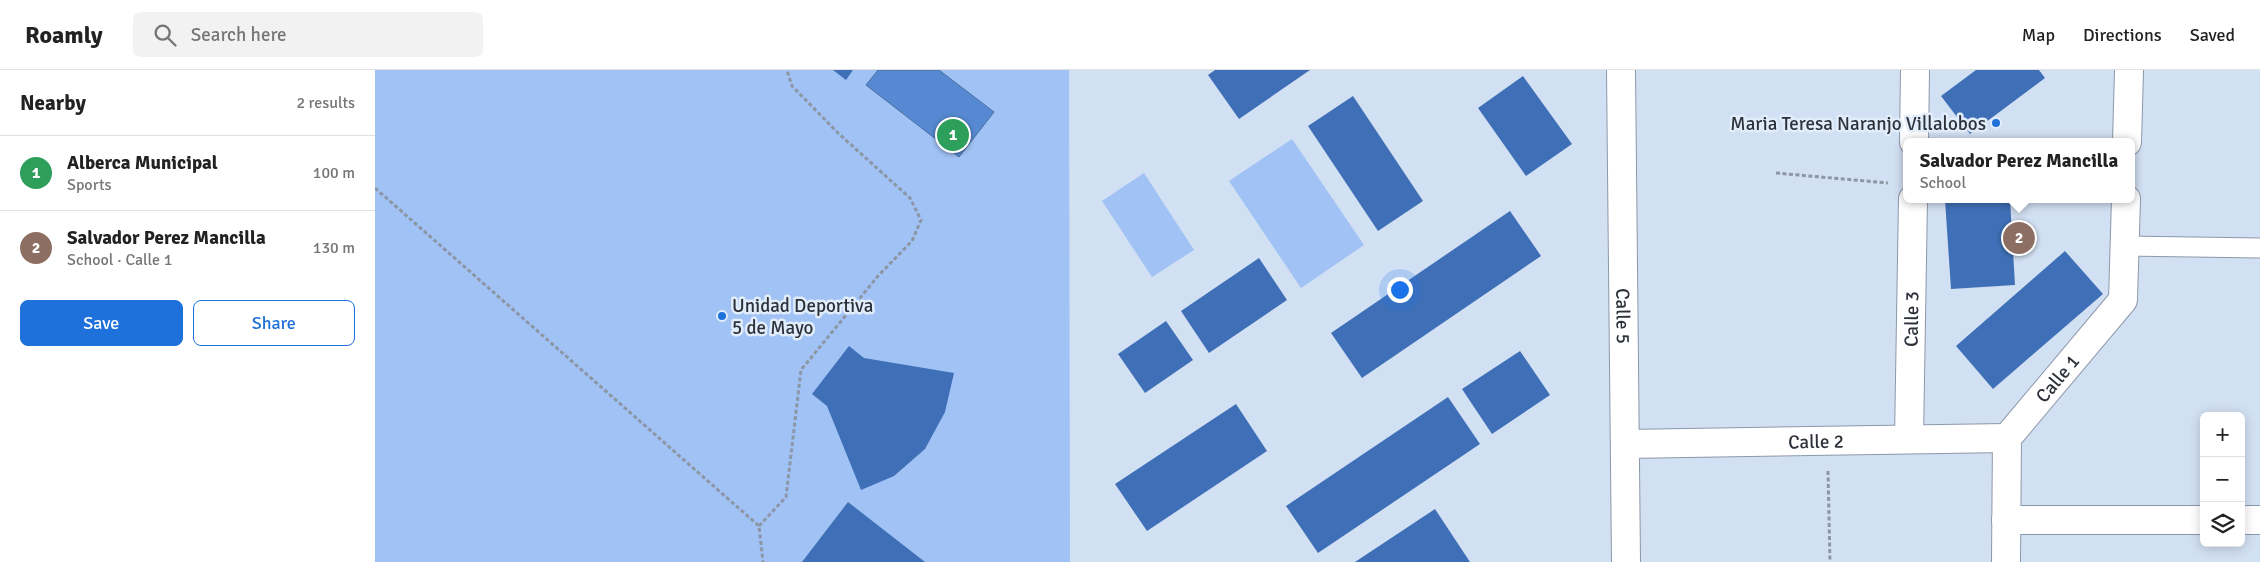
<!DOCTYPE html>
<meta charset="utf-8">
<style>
:root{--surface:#fff;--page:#f2f2f2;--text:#222;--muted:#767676;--line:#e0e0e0;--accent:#1e70da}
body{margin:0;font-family:Signika,sans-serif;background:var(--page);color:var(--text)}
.controls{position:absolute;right:15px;bottom:15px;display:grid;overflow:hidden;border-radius:8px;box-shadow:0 2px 12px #0003}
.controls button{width:45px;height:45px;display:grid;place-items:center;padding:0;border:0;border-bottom:1px solid var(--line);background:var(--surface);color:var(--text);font:25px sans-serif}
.you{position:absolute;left:1024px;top:219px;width:18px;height:18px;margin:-12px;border:4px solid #fff;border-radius:50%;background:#1a73e8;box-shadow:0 0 0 8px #1a73e833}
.badge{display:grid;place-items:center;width:32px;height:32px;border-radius:50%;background:var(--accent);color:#fff;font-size:16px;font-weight:700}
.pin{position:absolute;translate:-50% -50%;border:2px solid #fff;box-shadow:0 1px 5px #0006}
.popup{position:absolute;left:1528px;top:68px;width:232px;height:65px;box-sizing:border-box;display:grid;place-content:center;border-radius:8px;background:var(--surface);filter:drop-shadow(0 1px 4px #0005);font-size:16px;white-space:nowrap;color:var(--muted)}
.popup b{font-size:19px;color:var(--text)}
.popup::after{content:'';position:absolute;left:50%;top:100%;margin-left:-10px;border:10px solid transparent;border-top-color:var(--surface)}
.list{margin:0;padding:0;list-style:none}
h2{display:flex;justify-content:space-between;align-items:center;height:65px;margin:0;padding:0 20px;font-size:21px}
h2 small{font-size:16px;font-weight:400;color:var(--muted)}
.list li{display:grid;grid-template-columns:32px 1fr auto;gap:15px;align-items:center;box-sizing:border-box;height:75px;padding:0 20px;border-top:1px solid var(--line)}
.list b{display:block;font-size:19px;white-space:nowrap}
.list p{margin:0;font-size:16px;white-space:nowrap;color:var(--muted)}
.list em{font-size:16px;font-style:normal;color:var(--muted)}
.actions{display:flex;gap:10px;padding:15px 20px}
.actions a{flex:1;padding:11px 0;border:1px solid var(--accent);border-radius:8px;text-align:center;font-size:18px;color:var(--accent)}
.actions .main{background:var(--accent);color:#fff}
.icon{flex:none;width:28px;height:28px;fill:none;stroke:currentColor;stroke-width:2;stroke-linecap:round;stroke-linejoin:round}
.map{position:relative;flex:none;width:1885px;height:492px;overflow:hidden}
header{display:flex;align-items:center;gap:30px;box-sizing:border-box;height:70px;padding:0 25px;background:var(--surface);border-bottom:1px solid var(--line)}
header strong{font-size:24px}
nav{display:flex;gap:28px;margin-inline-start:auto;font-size:18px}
.search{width:350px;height:45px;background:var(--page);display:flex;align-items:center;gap:12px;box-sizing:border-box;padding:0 18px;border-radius:8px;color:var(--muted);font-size:19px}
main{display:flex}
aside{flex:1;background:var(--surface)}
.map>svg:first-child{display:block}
.green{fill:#a0c2f4}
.water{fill:#5689d1;stroke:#4a6fa4}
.building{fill:#3f70b7}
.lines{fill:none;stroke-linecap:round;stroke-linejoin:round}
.lane-casing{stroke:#8c98aa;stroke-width:21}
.street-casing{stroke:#8c98aa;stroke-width:30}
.path{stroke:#8c96a5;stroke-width:3;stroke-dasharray:4 2.5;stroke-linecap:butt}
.lane{stroke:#fff;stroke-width:19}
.street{stroke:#fff;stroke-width:28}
.poi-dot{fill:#1e70da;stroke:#e2edfc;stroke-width:2}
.labels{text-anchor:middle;stroke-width:5;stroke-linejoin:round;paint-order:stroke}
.poi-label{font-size:19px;fill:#2d323a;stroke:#e2edfc;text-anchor:end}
.street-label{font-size:19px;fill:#2d323a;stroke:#e2edfc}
</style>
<header>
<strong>Roamly</strong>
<div class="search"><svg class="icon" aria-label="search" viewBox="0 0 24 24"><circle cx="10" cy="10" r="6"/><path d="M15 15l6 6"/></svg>Search here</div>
<nav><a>Map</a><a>Directions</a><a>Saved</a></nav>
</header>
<main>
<aside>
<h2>Nearby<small>2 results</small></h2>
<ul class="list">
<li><span class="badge" style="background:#2e9e5b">1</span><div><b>Alberca Municipal</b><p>Sports</p></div><em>100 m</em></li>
<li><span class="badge" style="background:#8d6e63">2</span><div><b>Salvador Perez Mancilla</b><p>School · Calle 1</p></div><em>130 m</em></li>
</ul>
<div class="actions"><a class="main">Save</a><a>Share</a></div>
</aside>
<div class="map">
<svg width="1885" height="492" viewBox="0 0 1885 492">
<rect width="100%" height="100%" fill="#d2e0f3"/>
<!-- green -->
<path class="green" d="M0,0H694L695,492H0Z
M917,69L989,175L926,218L854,111Z
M769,103L819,180L777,207L727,131Z"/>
<!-- water -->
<path class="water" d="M503,0H564L619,42L584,87L491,15Z"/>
<!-- building -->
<path class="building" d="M458,0H478L471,10Z
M840,0H935L864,49L833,5Z
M1601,0H1664L1670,8L1595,64L1566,26Z
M1148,6L1197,74L1151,106L1103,38Z
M978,26L1048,131L1003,161L933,56Z
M1578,129H1635L1640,215L1576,219L1570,130Z
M1135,141L1166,186L987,308L956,263Z
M1690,181L1728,224L1618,319L1581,276Z
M884,188L912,230L834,283L806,241Z
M791,251L818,290L770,323L743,284Z
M474,276L489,288L579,303L570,342L550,379L519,406L486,420L452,336L437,324Z
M1145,281L1175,325L1117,364L1087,319Z
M1073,327L1105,374L943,483L911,436Z
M861,334L892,381L772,461L740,414Z
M473,432L550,492H427Z
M1060,439L1095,492H980Z"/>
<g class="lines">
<defs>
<path id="lane" d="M1750,176L1885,178"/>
<g id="street">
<path id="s1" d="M1246,0L1251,492"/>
<path d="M1539,72L1540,0"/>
<path d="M1752,72L1754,0"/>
<path id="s2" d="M1534,369L1538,129"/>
<path id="s3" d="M1250,374L1632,368"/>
<path d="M1631,450H1829"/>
<path d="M1866,450H1885"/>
<path id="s4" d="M1631,492L1632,368L1748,230L1751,129"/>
</g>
</defs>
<!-- lane casing -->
<use href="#lane" class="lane-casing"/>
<!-- street casing -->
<use href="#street" class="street-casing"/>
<!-- path -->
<path class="path" d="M1401,103L1513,113
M0,118L384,456L388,492
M1453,401L1455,492
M384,456L411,427L426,300L503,206L537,171L546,150L535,128L463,63L417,16L412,0"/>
<!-- lane -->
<use href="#lane" class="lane"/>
<!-- street -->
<use href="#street" class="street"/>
</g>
<!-- markers -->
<g class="poi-dot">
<circle cx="1621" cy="53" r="5"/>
<circle cx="347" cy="246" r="5"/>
</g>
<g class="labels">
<!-- poi labels -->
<g class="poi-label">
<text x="1611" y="60">Maria Teresa Naranjo Villalobos</text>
<text x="357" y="242" text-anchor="start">Unidad Deportiva<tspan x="357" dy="22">5 de Mayo</tspan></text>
</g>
<!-- street labels -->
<g class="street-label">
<text dy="7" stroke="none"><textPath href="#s1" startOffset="246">Calle 5</textPath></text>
<text dy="7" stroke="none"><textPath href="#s2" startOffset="120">Calle 3</textPath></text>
<text dy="7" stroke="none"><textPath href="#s4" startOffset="202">Calle 1</textPath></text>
<text dy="7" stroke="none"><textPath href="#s3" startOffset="191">Calle 2</textPath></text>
</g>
</g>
</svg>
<div class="controls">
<button>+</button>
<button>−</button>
<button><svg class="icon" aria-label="layers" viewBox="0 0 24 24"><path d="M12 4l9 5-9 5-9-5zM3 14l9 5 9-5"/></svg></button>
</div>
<div class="you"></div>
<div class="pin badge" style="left:578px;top:65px;background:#2e9e5b">1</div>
<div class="pin badge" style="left:1644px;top:168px;background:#8d6e63">2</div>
<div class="popup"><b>Salvador Perez Mancilla</b>School</div>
</div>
</main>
